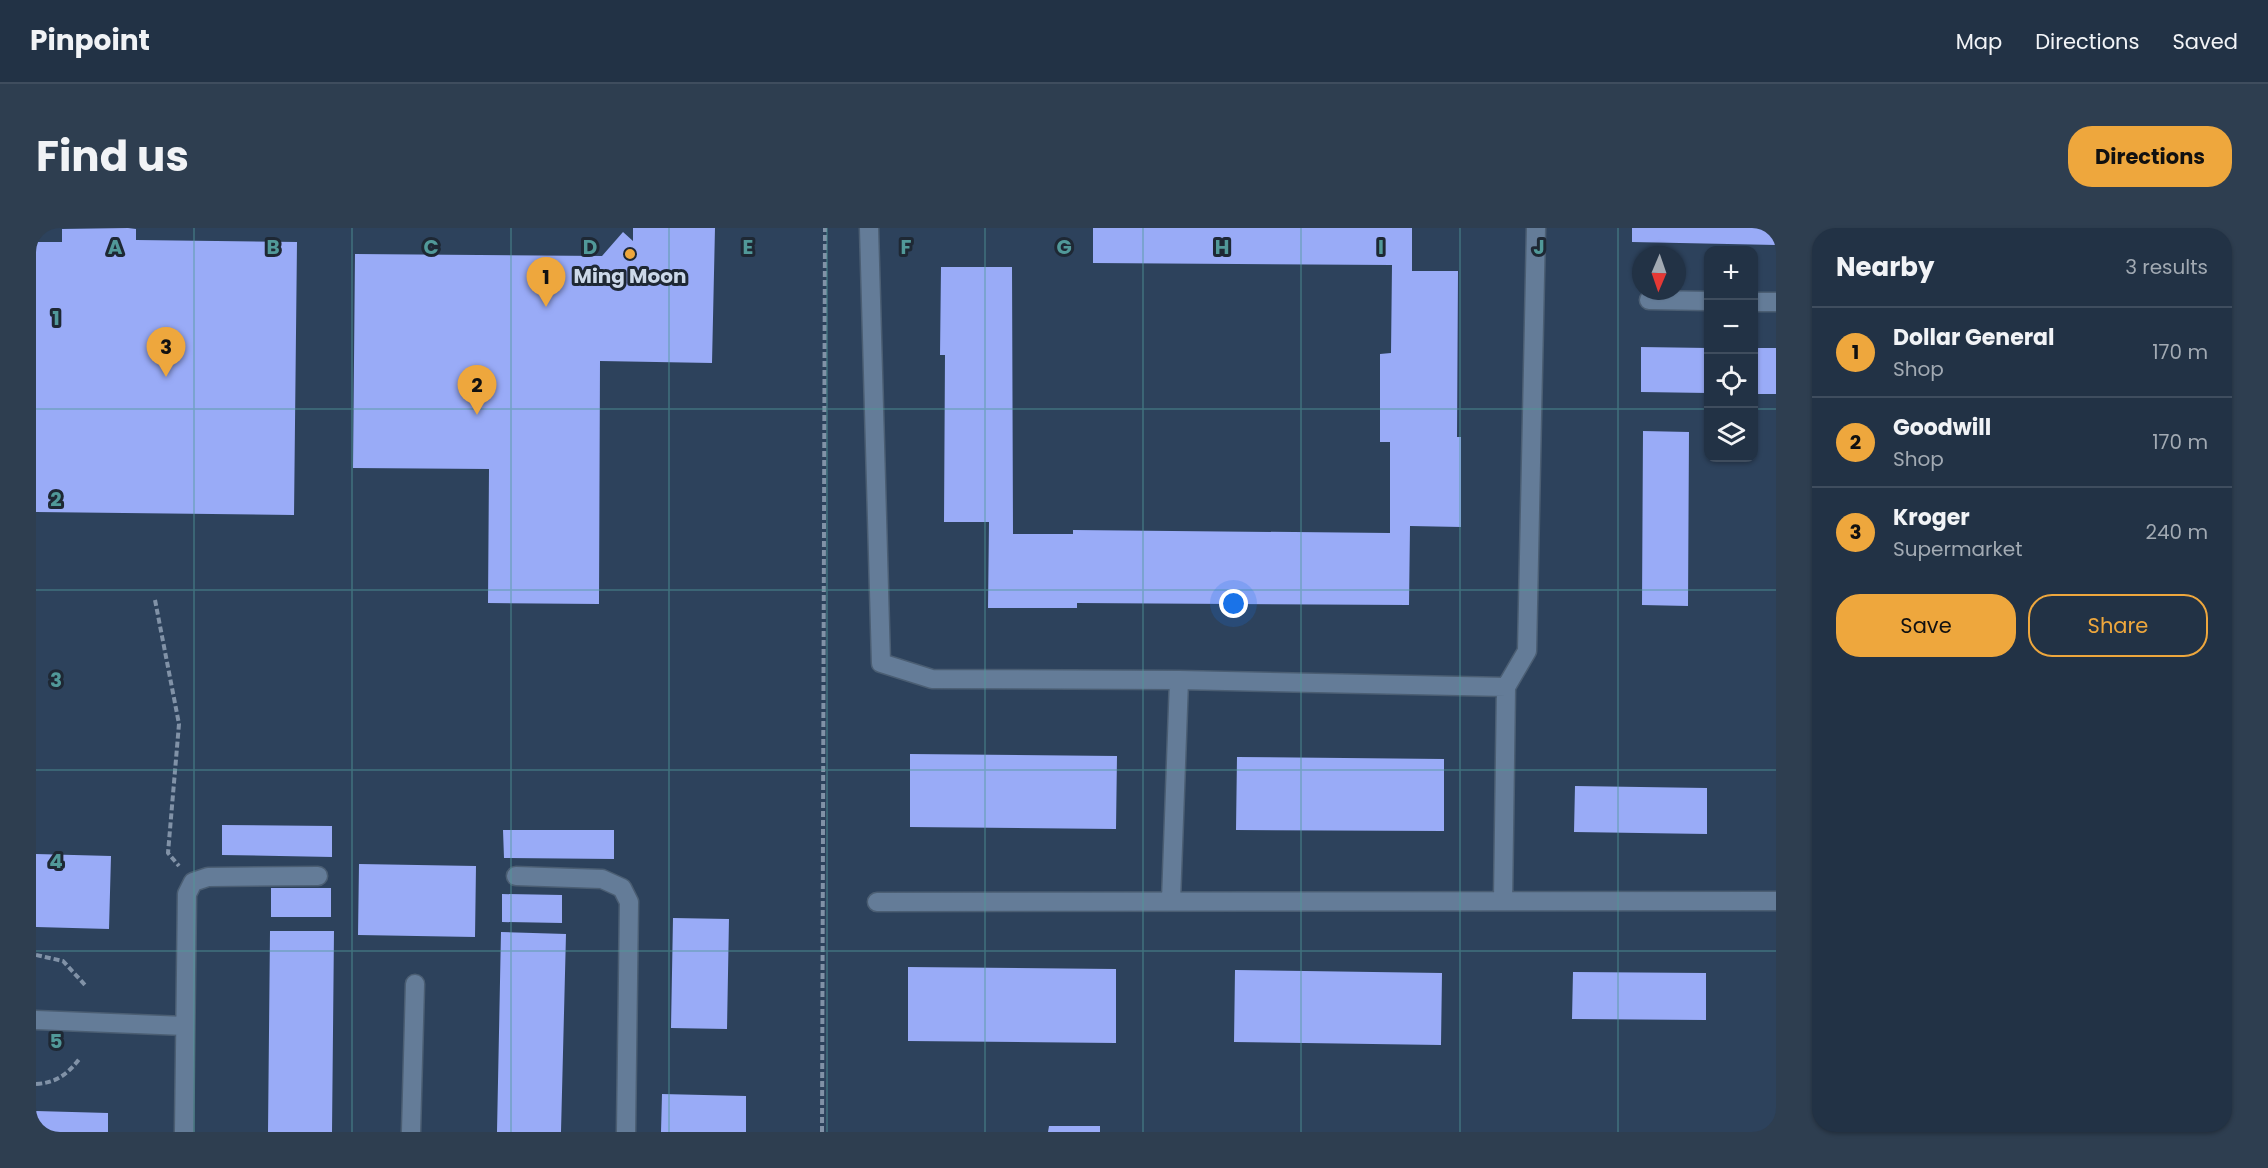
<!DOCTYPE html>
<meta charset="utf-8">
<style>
:root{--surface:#223245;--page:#2e3e50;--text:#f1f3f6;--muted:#a2aab3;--line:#3f4d5e;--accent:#eea73d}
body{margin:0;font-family:Poppins,sans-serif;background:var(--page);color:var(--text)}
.controls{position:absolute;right:18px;top:18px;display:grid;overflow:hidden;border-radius:12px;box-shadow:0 2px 4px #0004}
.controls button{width:54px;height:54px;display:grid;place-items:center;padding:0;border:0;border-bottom:2px solid var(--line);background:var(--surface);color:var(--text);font:30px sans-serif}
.compass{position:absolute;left:1596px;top:18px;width:54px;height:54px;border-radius:50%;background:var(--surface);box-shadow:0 2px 4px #0004;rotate:182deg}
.you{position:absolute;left:1198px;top:376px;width:21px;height:21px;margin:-15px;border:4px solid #fff;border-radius:50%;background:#1a73e8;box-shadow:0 0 0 9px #1a73e833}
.badge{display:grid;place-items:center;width:39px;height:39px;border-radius:50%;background:var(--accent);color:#111;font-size:20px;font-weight:700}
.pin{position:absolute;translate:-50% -50px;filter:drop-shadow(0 2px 3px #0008)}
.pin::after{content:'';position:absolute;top:32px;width:21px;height:18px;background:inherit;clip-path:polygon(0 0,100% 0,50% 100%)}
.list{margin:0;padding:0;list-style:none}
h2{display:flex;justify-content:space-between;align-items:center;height:78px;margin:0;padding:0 24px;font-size:26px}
h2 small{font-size:20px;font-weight:400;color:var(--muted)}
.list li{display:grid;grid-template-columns:39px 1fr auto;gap:18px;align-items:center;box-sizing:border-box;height:90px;padding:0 24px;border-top:2px solid var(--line)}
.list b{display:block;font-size:22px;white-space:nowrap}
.list p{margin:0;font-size:20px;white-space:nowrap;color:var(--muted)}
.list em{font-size:20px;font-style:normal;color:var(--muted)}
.actions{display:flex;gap:12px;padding:18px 24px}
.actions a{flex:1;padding:14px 0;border:2px solid var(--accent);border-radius:24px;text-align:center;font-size:21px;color:var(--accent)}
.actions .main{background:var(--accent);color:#111}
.icon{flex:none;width:33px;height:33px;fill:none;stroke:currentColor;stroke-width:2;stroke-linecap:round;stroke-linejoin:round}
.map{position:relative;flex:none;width:1740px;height:904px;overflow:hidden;border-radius:24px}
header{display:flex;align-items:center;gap:36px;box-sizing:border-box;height:84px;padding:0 30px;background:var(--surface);border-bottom:2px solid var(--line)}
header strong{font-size:28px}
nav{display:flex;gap:33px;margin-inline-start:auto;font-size:21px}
.intro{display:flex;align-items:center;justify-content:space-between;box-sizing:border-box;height:144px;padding:0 36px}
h1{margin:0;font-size:42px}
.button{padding:15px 27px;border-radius:24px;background:var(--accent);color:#111;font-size:21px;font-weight:700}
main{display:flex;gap:36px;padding:0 36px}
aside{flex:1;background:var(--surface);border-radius:24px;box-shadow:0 2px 4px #0004}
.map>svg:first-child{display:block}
.building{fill:#99abf7}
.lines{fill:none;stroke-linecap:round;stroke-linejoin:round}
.minor-casing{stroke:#4b5e73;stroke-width:21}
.path{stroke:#8192a7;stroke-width:4;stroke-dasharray:6 3;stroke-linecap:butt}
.minor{stroke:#647c98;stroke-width:18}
.grid{fill:none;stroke:#519999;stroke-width:1.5;stroke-opacity:0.55}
.poi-dot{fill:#eea73d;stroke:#1e2834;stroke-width:2}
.labels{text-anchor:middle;stroke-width:6;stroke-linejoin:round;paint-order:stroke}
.poi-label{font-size:20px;font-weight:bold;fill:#ccd9e9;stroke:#1e2834}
.grid-label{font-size:20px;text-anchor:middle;font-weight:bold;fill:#519999;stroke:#1e2834;stroke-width:6;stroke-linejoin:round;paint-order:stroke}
</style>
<header>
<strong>Pinpoint</strong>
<nav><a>Map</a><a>Directions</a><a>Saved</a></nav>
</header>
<div class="intro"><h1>Find us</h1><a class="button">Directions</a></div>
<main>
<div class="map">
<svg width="1740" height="904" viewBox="0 0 1740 904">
<rect width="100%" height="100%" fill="#2d425c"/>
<!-- building -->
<path class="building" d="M92,0L100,1V12L261,14L258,287L0,284V14H26V1Z
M597,0H679L676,135L564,133L563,376L452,375L453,241L317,240L319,26L566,28L587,4L597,13Z
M1057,0H1376V43H1422L1421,209H1425V299L1374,298L1373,377L1041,375V380H952L953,294H908L909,127H904L905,39H976L977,306H1037V302L1354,305V214H1344V126L1355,125L1356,37L1057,35Z
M1596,0H1740V17L1596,14Z
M1605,119L1672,120V165L1605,164Z
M1718,120H1740V166H1718Z
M1607,203L1653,204L1652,378L1606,377Z
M874,526L1081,528L1080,601L874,599Z
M1201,529L1408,531V603L1200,602Z
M1539,558L1671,560V606L1538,604Z
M186,597L296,598V629L186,627Z
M467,602H578V631L468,630Z
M0,626L75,628L73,701L0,699Z
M323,636L440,638L439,709L322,707Z
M235,660H295V689H235Z
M466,666L526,667V695L466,694Z
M637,690L693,691L691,801L635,800Z
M234,703H298L296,904H232Z
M465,704L530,706L525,904H461Z
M872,739L1080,741V815L872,813Z
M1199,742L1406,745L1405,817L1198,814Z
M1537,744L1670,745V792L1536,791Z
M626,866L710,868V904H625Z
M0,883L72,885V904H0Z
M1013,898H1064V904H1012Z"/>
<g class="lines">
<defs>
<path id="minor" d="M833,0L845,435L896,451L1143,452
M1613,72L1672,73
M1718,74H1740
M480,648L566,651L586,660L593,674L590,904
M1135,673L1143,452L1470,459
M1467,673L1470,459L1491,423L1500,0
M841,674L1740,673
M0,792L149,798
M148,904L151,666L157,654L172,649L282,648
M375,904L379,756"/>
</defs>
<!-- minor casing -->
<use href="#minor" class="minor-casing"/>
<!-- path -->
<path class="path" d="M119,372L143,496L132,625L143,638
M0,727L27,733L49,757
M0,856C20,855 32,846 44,830
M786,904L789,0"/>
<!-- minor -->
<use href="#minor" class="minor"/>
</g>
<!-- grid -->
<path class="grid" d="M158,0V904M316,0V904M475,0V904M633,0V904M791,0V904M949,0V904M1107,0V904M1265,0V904M1424,0V904M1582,0V904M0,181H1672M1718,181H1740M0,362H1740M0,542H1740M0,723H1740"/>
<!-- markers -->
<circle class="poi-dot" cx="594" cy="26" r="6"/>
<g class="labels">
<!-- poi labels -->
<g class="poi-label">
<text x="594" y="55">Ming Moon</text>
</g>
</g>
<g class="grid-label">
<text x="79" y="26">A</text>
<text x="237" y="26">B</text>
<text x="395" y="26">C</text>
<text x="554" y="26">D</text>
<text x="712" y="26">E</text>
<text x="870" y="26">F</text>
<text x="1028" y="26">G</text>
<text x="1186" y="26">H</text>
<text x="1345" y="26">I</text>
<text x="1503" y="26">J</text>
<text x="20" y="97">1</text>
<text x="20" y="278">2</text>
<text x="20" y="459">3</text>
<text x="20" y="640">4</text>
<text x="20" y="820">5</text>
</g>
</svg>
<div class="controls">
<button>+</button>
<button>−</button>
<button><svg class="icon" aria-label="locate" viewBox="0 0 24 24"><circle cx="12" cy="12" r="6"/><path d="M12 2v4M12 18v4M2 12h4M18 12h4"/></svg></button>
<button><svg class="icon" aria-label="layers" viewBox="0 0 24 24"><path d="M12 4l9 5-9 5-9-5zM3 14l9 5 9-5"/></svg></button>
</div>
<svg class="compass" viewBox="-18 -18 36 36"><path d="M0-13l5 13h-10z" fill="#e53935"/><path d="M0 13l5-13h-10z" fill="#a2aab3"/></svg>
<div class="you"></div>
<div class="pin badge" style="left:510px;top:79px">1</div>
<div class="pin badge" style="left:441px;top:187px">2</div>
<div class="pin badge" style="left:130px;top:149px">3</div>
</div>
<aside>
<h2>Nearby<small>3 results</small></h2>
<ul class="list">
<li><span class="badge">1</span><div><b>Dollar General</b><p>Shop</p></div><em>170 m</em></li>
<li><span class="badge">2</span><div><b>Goodwill</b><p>Shop</p></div><em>170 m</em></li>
<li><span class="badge">3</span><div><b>Kroger</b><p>Supermarket</p></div><em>240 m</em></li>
</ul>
<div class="actions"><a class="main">Save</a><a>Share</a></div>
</aside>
</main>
